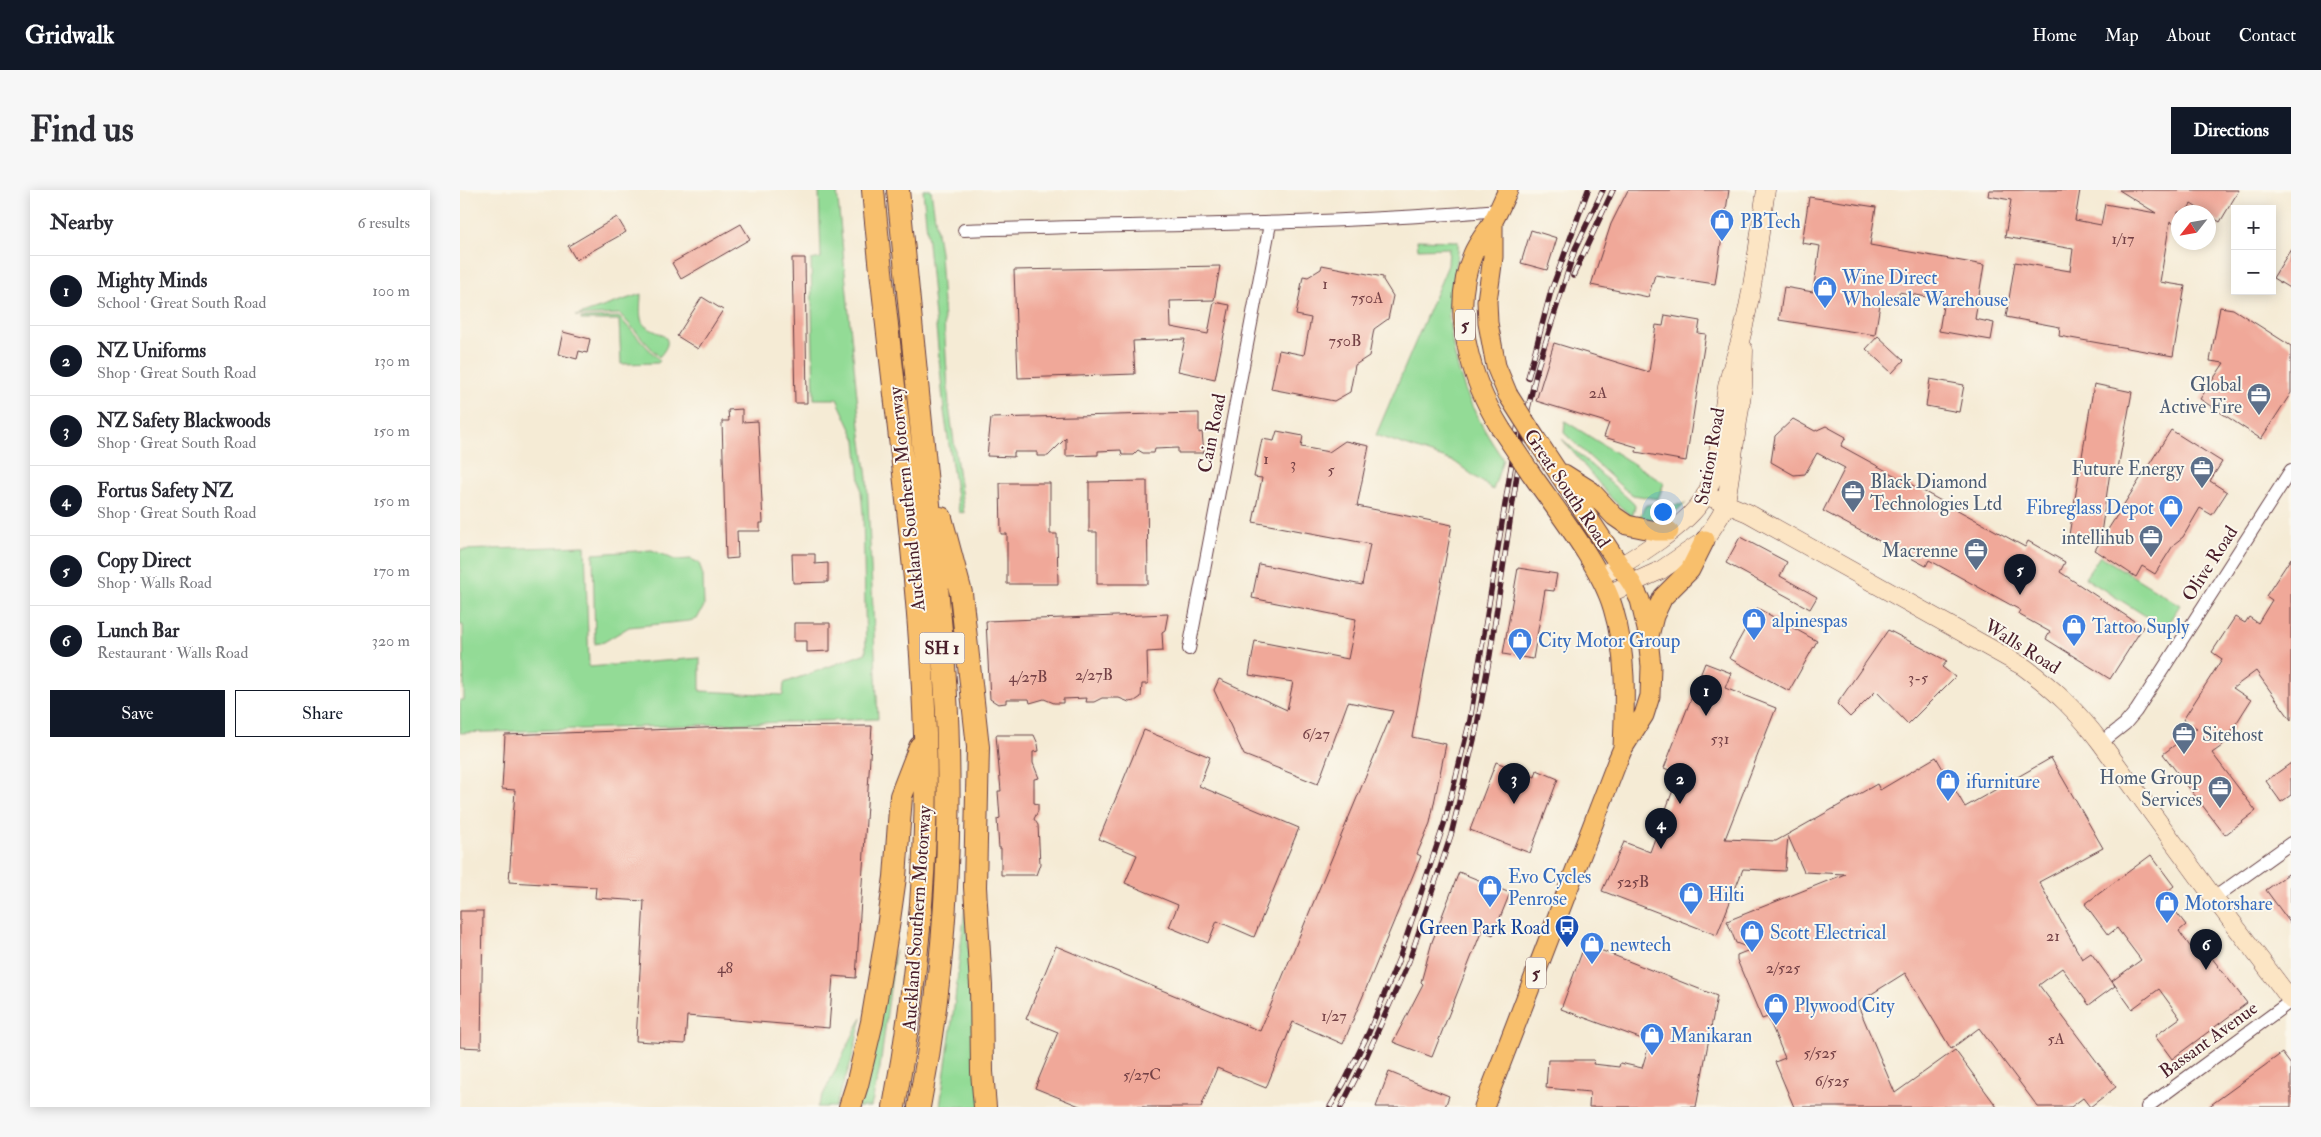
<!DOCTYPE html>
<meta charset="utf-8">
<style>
:root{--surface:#fff;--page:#f7f7f7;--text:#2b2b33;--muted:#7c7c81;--line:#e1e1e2;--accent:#111827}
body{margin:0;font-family:"IM FELL Double Pica",serif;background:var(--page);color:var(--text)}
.controls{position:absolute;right:15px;top:15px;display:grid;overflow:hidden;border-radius:0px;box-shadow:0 2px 12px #0003}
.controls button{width:45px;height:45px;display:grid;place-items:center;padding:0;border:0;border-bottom:1px solid var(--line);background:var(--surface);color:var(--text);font:25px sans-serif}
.compass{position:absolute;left:1711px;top:15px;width:45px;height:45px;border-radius:50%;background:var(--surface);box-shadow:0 2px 12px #0003;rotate:239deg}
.you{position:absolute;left:1202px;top:321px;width:18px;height:18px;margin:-12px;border:4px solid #fff;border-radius:50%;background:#1a73e8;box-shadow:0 0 0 8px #1a73e833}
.badge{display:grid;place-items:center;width:32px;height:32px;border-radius:50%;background:var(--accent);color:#fff;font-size:16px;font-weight:700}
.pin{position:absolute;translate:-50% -41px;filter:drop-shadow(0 1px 2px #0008)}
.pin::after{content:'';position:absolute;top:26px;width:18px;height:15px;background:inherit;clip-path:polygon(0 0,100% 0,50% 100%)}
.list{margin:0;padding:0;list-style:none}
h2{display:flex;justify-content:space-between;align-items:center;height:65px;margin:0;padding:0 20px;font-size:21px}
h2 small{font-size:16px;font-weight:400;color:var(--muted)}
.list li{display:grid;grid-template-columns:32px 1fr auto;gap:15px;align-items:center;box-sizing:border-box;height:70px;padding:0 20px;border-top:1px solid var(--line)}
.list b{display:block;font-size:19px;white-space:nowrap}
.list p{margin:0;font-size:16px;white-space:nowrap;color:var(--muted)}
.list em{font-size:16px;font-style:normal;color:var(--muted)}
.actions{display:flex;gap:10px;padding:15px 20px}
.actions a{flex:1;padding:11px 0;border:1px solid var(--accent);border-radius:0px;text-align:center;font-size:18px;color:var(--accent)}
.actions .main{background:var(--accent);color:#fff}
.map{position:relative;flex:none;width:1831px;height:917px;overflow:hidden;border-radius:0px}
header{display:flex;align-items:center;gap:30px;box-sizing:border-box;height:70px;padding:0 25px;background:var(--accent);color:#fff}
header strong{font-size:24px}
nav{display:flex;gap:28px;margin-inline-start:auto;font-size:18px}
.intro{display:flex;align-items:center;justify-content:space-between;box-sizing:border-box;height:120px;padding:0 30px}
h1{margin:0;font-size:35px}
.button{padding:12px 22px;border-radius:0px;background:var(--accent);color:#fff;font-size:18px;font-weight:700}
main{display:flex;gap:30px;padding:0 30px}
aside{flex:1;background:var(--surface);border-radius:0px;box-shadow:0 2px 12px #0003}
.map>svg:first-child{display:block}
.green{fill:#93db96;stroke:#6e7d60}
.building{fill:#f0a899}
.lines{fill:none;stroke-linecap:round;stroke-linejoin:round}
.street-casing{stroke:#643e44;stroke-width:14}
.secondary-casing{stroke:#643e44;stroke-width:19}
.primary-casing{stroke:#643e44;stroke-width:21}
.highway-casing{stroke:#643e44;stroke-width:24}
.street{stroke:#fff;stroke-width:12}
.secondary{stroke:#fce5c4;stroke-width:18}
.primary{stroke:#f8bf6c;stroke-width:19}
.highway{stroke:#f8bf6c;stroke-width:22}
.rail-casing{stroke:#4a1f2b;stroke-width:5.5}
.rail{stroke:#fbf7ec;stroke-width:4;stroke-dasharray:11;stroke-linecap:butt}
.primary-bridge-casing{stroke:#643e44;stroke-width:21;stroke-linecap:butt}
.primary-bridge{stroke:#f8bf6c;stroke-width:19}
.labels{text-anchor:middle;stroke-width:4;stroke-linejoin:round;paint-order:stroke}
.number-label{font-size:16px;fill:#744146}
.shield{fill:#fbf7ec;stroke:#7f6065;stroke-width:1}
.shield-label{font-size:18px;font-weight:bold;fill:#4a1f2b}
.shop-label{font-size:19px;fill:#366cbe;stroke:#fbf7ec;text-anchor:start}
.service-label{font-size:19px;fill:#4e5e75;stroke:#fbf7ec;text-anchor:end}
.street-label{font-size:19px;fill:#4a1f2b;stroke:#fbf7ec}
.transit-label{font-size:19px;fill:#164399;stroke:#fbf7ec;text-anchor:end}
</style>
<header>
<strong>Gridwalk</strong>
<nav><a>Home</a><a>Map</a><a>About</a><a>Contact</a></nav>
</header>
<div class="intro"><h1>Find us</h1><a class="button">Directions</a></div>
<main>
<aside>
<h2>Nearby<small>6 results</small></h2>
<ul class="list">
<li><span class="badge">1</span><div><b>Mighty Minds</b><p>School · Great South Road</p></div><em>100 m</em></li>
<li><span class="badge">2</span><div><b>NZ Uniforms</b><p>Shop · Great South Road</p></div><em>130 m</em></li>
<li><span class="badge">3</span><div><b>NZ Safety Blackwoods</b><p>Shop · Great South Road</p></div><em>150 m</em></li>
<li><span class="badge">4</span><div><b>Fortus Safety NZ</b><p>Shop · Great South Road</p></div><em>150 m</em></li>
<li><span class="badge">5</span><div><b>Copy Direct</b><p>Shop · Walls Road</p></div><em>170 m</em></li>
<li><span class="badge">6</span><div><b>Lunch Bar</b><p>Restaurant · Walls Road</p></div><em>320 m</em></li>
</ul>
<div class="actions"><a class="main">Save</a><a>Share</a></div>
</aside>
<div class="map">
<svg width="1831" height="917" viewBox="0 0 1831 917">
<rect width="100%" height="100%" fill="#fbf7ec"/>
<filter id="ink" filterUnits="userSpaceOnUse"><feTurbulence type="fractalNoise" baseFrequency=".02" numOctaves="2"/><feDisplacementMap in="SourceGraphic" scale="10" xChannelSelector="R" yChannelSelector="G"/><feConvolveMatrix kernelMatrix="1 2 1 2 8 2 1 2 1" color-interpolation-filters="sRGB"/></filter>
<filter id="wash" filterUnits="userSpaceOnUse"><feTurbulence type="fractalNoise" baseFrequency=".0096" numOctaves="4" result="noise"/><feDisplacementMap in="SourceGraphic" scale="20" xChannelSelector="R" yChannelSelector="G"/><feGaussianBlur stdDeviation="1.12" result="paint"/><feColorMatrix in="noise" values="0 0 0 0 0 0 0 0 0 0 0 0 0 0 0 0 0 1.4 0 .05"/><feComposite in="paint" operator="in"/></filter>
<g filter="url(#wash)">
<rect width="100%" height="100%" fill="#f5ebd5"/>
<!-- green -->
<path class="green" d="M359,0H377L400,237L407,288L418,529L0,543V510H4L3,435H0V360L125,356L129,477L240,468V501L323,505L324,493L406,463L403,323L396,250L377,209H354L351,70L361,68Z
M463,0H471L480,63L489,216L504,323L499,322L484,221Z
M957,50L998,51C1000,71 990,97 989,119C988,127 990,135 991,142C996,189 1016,230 1043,269L1033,300L995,272L916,245L988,75L989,58L958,59Z
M181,104C181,111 179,124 182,132C188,145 223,141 199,167L160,124L116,126Z
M159,127L200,171L198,173L161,174L159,130H121V128Z
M1105,231L1204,293L1198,309L1173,305L1163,298L1104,243Z
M1102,249L1173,313L1175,316L1172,327L1152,309Z
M1226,313L1206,329L1178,330L1185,316C1198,310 1212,319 1226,313Z
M192,360L215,370L231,369L239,373L243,386L244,416L237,429L229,431L169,437L144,452L135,454L133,364Z
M1640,366L1720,415L1705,438L1625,388Z
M505,717L522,917H480L495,810Z
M435,760L420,878L411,917H396Z
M402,827L391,872L375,917H357Z"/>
<g id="blocks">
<!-- building -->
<path class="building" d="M1168,0H1269L1255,94L1195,85L1188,107L1131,95L1151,34Z
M1529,0H1620L1615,30L1641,35L1645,14L1696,23L1659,0H1779L1760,32L1748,25V22H1744L1731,14L1726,22H1718V37L1710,31L1700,92L1725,96L1713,166L1599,146L1600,137L1546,127L1555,72L1610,81L1613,59L1545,47L1551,10L1528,6Z
M1349,7L1416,17L1410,55L1524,75L1515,129L1534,133L1531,150L1479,141L1484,110L1439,102L1437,111L1421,108L1415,145L1319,130L1324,97L1353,102L1360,56L1342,53Z
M157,27L166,42L116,70L108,56Z
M281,34L290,49L221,89L212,73Z
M1071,40L1097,48L1087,80L1061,73Z
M1831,59V99L1813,88Z
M332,68H345L347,213H335Z
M862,75L923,87V90L933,106L928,129L914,139L909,166L895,175L890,202L874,211L811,199L819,160L844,165L851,128L836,125L843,86L848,87L861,79Z
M760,76L754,110L710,111L711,137L748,144L754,112L770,115L755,189L718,181L725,149L673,151L675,184L558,188L554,80Z
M242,107L263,120L238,159L217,146Z
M1760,117L1773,119L1831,156V203L1801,249L1740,209L1764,173L1750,171Z
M1205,125L1240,131L1238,143L1246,144L1226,271L1176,262L1177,257L1144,247L1149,233L1076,211L1094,153L1189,182L1196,135L1203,136Z
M103,142L130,149L127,163L119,161L117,169L98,164Z
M1418,146L1444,170L1432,183L1406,159Z
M1470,189L1504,195L1499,222L1466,216Z
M1634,194L1672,202L1657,284L1650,282L1640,350L1609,345Z
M282,219V232L298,231L303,333H300V341H277L278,368L266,369L262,231H269L268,220Z
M739,223V243L742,242L744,263H718V258L695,259L694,263H683L678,260L673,265H662L661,260L638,261V265L606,266V248L588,266H577V262H554V267L527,266L531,228Z
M1333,229L1355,241L1366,236L1386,247L1381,256L1565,357L1568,351L1605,372L1600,382L1683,437L1650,489L1586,449L1590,442L1558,424L1560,420L1469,370L1466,376L1363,321L1385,278L1357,263L1345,284L1334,285L1311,272L1315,246Z
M1711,240L1762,272L1750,291L1767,302L1752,325L1740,318L1723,347L1714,354L1695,384L1682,376L1676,387L1635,360Z
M817,241L843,246L841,257L869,262L885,251L909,256L897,316L992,335L952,547L986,554L970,633L957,664L961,666L883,854L833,832L806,898L757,878L741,917H622L575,898L598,842L566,829L596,756L800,841L933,521L888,512L858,594L784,565L754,500L759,489L827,520L833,492L789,485L795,451L888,469L896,429L792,408L799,374L902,395L910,354L793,332L802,288L794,287L802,249L814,251Z
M687,291L688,394H637V342H629V292Z
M540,293H590V344H597L598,394H547V344H541Z
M1280,347L1327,372L1320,386L1357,407L1350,419L1266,373Z
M332,364H355V374L368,373V392L333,393Z
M1831,368V530L1796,481L1773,498L1791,510L1762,556L1752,563L1796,621L1765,645L1703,564L1737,538L1723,530L1762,469L1752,462L1775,427L1785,433L1789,427L1798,433L1812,410L1806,406Z
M1058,378L1097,384L1094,401L1085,400L1073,469L1043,464Z
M1297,418L1357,451L1329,501L1269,468Z
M708,424L705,440L702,442L703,461L687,462L688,494H682L681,507L675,511L669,512L659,508H642L634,512H626L627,508L603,509V513H594L584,509L570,513L569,509H546V513L538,514L530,509L526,431Z
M334,433H370V461L347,462V451H334Z
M1428,440L1487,471L1482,477L1495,487L1448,534L1416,501L1390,527L1377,514Z
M1245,473L1271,483L1265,498L1316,518L1265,649L1316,651L1417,594L1420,600L1476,567L1505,617L1591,568L1643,658L1579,692L1622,769L1631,763L1655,796L1629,815L1602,778L1579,795L1656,897L1630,917L1623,908L1611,917H1578L1519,838L1491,859L1445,783L1397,813L1435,903L1495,860L1537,917H1334L1315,872L1325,868L1308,827L1302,829L1277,770V765L1292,759L1276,753L1267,731L1385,684L1344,682L1328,646L1325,681L1283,679L1257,745L1142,701L1164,652L1190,662L1219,584L1204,578Z
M412,536L396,788L373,786L369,838L227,826L225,854L176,851L184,711L135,708L136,697L49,692L55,600L42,599L45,545L272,537Z
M684,540L750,567L739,596L839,638L794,747L757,731L748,753L709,737L718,715L665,693L677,665L639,649Z
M536,545H574L578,554L579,561L573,562V573L579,588L574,589V613L578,614V621L574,629L578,635L580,674L576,685H541V658H539L537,629L540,628L538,601H541Z
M1036,572L1075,587L1077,580L1098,589L1070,663L1010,640Z
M1831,573V605L1821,612L1806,591Z
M1691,665L1714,696L1703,705L1726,735L1719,741L1739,769L1748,763L1787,813L1712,869L1695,846L1720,828L1699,799L1672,819L1652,791L1681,770L1657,738L1648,745L1625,714Z
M999,682L1050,703L1033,745L1022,740L972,867L933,852L963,794L961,792L972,752Z
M1831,682V734L1806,700Z
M0,721H23L21,858L0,857Z
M1125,754L1257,806L1236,917H1129L1130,902L1086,898L1088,870H1134L1133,874L1159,877L1160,873L1182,878L1190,852L1101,819Z
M1822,863L1831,875V917H1748Z
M929,882L989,906L985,917H916Z"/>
</g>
</g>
<g filter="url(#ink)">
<use href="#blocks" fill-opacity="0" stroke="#643e44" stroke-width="1"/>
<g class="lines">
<defs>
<path id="street" d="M504,40C682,34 861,36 1039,20
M729,459L810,34
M1641,553L1665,534L1676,521L1831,280
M1754,708L1831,653
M1687,917L1831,811"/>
<path id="secondary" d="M1245,305L1288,323L1564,477C1595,500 1618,522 1641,553L1754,708L1831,810
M1139,386C1169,373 1231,334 1246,304C1260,277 1261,228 1267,197C1271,176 1280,156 1284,135C1295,91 1299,45 1306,0
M1148,404L1201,380L1245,350L1261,325L1266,313L1283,197L1284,160"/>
<path id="primary" d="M1033,31V67L1027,111L1028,133L1036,176L1048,205
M1041,239C1011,190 989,121 1013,64C1018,52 1027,42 1033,31C1039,21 1043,10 1048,0
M1070,282C1096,320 1140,374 1153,418C1167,464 1165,510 1163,558
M1104,284L1131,301L1154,326L1167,335L1196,341H1209
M1189,446L1194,426L1203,407L1230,380L1245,350
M1024,917L1157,572L1163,558L1184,525L1190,506L1191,476L1187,439L1180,410L1172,394L1076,249"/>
<path id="highway" d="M413,0C429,181 459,362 465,544C469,669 457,794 434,917
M438,0C450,118 462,236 473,355C479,422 487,490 488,558C491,678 482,799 459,917
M481,328L501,403L518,557L515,697L521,796L522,882L525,917
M390,917L397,895L412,832L428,737L435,687L441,606L460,557"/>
</defs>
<!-- street casing -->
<use href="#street" class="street-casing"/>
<!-- secondary casing -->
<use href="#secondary" class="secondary-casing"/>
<!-- primary casing -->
<use href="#primary" class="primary-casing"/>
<!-- highway casing -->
<use href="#highway" class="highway-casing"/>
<!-- street -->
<use href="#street" class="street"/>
<!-- secondary -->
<use href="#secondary" class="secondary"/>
<!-- primary -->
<use href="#primary" class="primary"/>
<!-- highway -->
<use href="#highway" class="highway"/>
<defs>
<path id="rail" d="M1113,86L1153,0
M1068,188L1091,101L1128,0
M870,917L884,893L909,842L940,766L985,631L1010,530L1060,222
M881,917L904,872L949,771L991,645L1016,541L1030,465L1065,231L1078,176L1115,59L1143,0"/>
</defs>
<!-- rail casing -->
<use href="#rail" class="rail-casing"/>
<!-- rail -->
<use href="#rail" class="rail"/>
<defs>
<path id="primary-bridge" d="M1048,205L1076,249
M1041,239L1070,282"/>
</defs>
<!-- primary-bridge casing -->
<use href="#primary-bridge" class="primary-bridge-casing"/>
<!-- primary-bridge -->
<use href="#primary-bridge" class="primary-bridge"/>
</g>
</g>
<!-- icons -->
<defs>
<symbol id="shop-pin" viewBox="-11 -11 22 30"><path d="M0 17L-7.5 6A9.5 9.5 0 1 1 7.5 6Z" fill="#3f7fe0" stroke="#fbf7ec"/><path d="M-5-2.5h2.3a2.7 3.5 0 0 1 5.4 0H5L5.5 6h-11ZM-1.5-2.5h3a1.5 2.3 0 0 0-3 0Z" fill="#fff"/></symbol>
<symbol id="office-pin" viewBox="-11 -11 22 30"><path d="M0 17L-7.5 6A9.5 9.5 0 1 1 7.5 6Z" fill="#5c6f8a" stroke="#fbf7ec"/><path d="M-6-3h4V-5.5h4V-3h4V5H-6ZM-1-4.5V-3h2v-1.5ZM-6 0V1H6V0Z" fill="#fff"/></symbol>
<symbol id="bus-pin" viewBox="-11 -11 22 30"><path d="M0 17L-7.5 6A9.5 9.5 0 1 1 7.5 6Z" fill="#1a4fb4" stroke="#fbf7ec"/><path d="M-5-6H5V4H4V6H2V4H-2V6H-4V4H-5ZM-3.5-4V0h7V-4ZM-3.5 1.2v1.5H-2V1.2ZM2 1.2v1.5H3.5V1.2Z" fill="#fff"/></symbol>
</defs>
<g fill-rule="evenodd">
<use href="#shop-pin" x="1248" y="17" width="28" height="38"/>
<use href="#shop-pin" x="1351" y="84" width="28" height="38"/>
<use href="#office-pin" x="1785" y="191" width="28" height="38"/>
<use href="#office-pin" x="1728" y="264" width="28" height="38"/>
<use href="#office-pin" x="1379" y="288" width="28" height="38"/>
<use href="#shop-pin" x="1697" y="303" width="28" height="38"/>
<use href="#office-pin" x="1677" y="333" width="28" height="38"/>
<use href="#office-pin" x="1502" y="346" width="28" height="38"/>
<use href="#shop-pin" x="1280" y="416" width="28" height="38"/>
<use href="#shop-pin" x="1600" y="422" width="28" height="38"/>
<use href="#shop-pin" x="1046" y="436" width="28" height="38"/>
<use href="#office-pin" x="1710" y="530" width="28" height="38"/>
<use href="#shop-pin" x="1474" y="577" width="28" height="38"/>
<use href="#office-pin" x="1746" y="584" width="28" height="38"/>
<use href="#shop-pin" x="1016" y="683" width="28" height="38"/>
<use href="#shop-pin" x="1217" y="690" width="28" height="38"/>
<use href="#shop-pin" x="1693" y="699" width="28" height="38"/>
<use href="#bus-pin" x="1093" y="723" width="28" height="38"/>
<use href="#shop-pin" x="1278" y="728" width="28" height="38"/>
<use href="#shop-pin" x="1118" y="740" width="28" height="38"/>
<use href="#shop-pin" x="1302" y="801" width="28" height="38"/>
<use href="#shop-pin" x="1178" y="831" width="28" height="38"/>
</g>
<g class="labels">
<!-- number labels -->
<g class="number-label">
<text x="1663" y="54">1/17</text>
<text x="865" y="99">1</text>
<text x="907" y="113">750A</text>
<text x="885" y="156">750B</text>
<text x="1138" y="208">2A</text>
<text x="806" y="274">1</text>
<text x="833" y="279">3</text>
<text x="871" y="285">5</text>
<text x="634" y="490">2/27B</text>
<text x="568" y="492">4/27B</text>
<text x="1458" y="493">3-5</text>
<text x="856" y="549">6/27</text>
<text x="1260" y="554">531</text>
<text x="1173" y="697">525B</text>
<text x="1593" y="751">21</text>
<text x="265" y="783">48</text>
<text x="1323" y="783">2/525</text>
<text x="874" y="831">1/27</text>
<text x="1596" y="854">5A</text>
<text x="1360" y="868">5/525</text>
<text x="682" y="890">5/27C</text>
<text x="1372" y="896">6/525</text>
</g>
<!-- shield labels -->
<g class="shield">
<rect x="995" y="119.5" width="20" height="31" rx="4"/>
<rect x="459.5" y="442.5" width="45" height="31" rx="4"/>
<rect x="1066" y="767.5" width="20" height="31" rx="4"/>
</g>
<g class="shield-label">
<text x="1005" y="141">5</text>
<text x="482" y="464">SH 1</text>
<text x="1076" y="789">5</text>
</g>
<!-- shop labels -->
<g class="shop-label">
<text x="1280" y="38">PBTech</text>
<text x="1382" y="94">Wine Direct<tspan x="1382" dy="22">Wholesale Warehouse</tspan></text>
<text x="1694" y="324" text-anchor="end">Fibreglass Depot</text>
<text x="1312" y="437">alpinespas</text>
<text x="1632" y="443">Tattoo Suply</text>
<text x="1078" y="457">City Motor Group</text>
<text x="1506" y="598">ifurniture</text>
<text x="1048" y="693">Evo Cycles<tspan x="1048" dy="22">Penrose</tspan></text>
<text x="1248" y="711">Hilti</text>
<text x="1724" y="720">Motorshare</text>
<text x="1310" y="749">Scott Electrical</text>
<text x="1150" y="761">newtech</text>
<text x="1334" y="822">Plywood City</text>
<text x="1210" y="852">Manikaran</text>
</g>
<!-- service labels -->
<g class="service-label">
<text x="1782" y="201">Global<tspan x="1782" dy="22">Active Fire</tspan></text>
<text x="1724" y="285">Future Energy</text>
<text x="1410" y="298" text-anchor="start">Black Diamond<tspan x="1410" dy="22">Technologies Ltd</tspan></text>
<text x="1674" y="354">intellihub</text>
<text x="1498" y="367">Macrenne</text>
<text x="1742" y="551" text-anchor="start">Sitehost</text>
<text x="1742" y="594">Home Group<tspan x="1742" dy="22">Services</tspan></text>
</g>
<!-- street labels -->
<g class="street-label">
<text transform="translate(751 243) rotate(-79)" y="7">Cain Road</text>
<text transform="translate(1249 266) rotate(-80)" y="7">Station Road</text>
<text transform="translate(1108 298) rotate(56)" y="7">Great South Road</text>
<text transform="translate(446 309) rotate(-96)" y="7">Auckland Southern Motorway</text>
<text transform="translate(1749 373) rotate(-57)" y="7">Olive Road</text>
<text transform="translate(1563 456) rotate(32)" y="7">Walls Road</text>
<text transform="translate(456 728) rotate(-86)" y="7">Auckland Southern Motorway</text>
<text transform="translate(1748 849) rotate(-36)" y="7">Bassant Avenue</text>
</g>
<!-- transit labels -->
<g class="transit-label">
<text x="1090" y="744">Green Park Road</text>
</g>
</g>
</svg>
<div class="controls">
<button>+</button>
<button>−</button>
</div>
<svg class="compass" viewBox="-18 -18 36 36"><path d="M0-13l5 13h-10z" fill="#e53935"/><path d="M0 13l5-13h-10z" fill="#7c7c81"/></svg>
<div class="you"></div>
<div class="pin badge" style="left:1246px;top:526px">1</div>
<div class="pin badge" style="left:1220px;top:614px">2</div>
<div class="pin badge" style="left:1054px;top:614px">3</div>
<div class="pin badge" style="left:1201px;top:659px">4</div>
<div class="pin badge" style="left:1560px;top:405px">5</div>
<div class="pin badge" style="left:1746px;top:780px">6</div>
</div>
</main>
